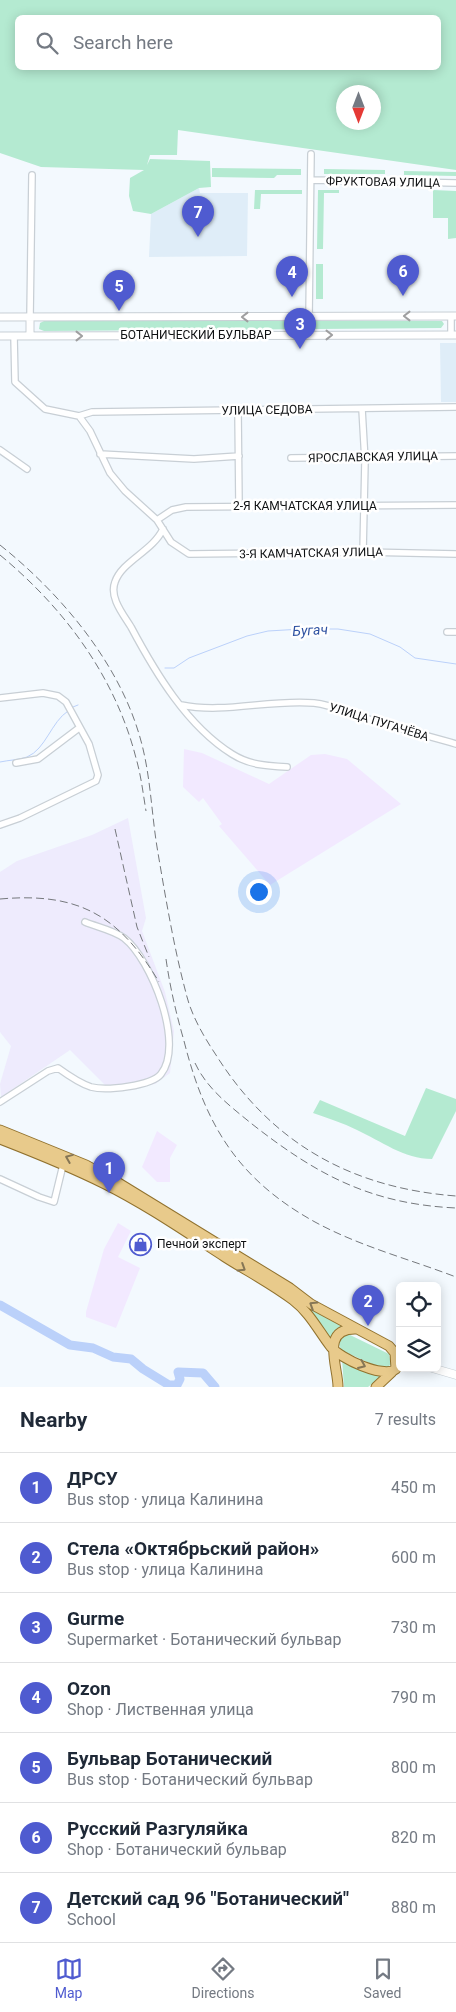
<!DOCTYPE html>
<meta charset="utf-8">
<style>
:root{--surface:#fff;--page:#f6f6f7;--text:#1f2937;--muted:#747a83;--line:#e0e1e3;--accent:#4f5bd0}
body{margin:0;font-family:Roboto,sans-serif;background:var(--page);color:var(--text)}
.controls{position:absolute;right:15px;bottom:15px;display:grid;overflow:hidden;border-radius:8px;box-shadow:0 2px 12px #0003}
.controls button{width:45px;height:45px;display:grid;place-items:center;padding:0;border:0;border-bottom:1px solid var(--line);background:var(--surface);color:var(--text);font:25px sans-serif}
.compass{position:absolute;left:336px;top:85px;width:45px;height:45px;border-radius:50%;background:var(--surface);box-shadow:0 2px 12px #0003;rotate:180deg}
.you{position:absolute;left:258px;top:891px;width:18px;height:18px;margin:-12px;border:4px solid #fff;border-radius:50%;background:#1a73e8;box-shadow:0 0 0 8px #1a73e833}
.badge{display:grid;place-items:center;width:32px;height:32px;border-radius:50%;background:var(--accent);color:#fff;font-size:16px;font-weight:700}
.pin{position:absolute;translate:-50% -41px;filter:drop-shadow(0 1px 2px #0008)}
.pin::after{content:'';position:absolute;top:26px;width:18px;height:15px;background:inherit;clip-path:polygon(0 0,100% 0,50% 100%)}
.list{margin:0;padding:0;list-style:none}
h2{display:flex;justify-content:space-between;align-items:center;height:65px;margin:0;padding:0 20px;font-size:21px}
h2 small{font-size:16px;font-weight:400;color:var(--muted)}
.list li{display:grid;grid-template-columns:32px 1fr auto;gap:15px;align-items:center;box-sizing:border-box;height:70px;padding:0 20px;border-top:1px solid var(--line)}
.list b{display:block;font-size:19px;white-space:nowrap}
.list p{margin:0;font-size:16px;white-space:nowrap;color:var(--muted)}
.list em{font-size:16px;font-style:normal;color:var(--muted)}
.icon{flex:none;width:28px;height:28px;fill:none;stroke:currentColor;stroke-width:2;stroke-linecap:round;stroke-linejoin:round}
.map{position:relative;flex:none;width:456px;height:1387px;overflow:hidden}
.search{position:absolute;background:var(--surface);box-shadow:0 2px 12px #0003;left:15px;right:15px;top:15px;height:55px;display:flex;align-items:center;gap:12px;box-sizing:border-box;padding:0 18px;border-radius:8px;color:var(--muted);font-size:19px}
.sheet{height:555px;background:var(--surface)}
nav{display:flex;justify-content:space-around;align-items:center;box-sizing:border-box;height:70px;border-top:1px solid var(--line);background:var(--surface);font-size:14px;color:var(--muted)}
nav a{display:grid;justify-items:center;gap:2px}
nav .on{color:var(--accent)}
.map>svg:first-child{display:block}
.commercial{fill:#eeebfd}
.industrial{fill:#f2e9ff}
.built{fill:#dfedf8}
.green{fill:#b4ead1;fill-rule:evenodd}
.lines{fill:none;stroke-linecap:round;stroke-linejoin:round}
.stream{stroke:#bbd1fa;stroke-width:1}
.river{stroke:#bbd1fa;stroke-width:9}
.minor-casing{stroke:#c8cfd5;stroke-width:8}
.tertiary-casing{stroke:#c8cfd5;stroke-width:9}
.secondary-casing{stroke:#c8cfd5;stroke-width:9}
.primary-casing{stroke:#91722e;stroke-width:11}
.minor{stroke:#fff;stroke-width:5.5}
.tertiary{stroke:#fff;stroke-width:7}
.secondary{stroke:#fff;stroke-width:8}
.primary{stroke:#e8ca8b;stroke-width:9}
.rail{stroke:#75787c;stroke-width:1;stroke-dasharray:8 4;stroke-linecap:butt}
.oneway{stroke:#9f9fa0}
.oneway2{stroke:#867655}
.labels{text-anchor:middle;stroke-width:5;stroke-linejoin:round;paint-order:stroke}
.street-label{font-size:12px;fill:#0e1012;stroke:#fff}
.poi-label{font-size:12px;fill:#0e1012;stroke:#fff;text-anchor:start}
.water-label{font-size:14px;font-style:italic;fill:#3053a2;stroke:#fff}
</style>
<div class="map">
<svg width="456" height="1387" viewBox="0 0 456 1387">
<rect width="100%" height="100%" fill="#f3f9fe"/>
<!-- commercial -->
<path class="commercial" d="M128,818L146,918L142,931L165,992L174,1031L170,1073L155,1084L111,1091L70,1050L1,1097L0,1084L11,1046L0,1032V872L17,861L92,835Z"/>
<!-- industrial -->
<path class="industrial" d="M184,749L202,753L269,784L311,755L325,754L347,759L401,804L270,885L219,826L222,824L203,798L199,802L183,787Z
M157,1131L177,1145L170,1158V1182H157L142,1167Z
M118,1223L131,1231L118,1257L140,1268L116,1328L86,1317V1312L104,1249Z"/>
<!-- built -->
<path class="built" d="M199,188L200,193H248L247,256L149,257L151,214Z
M440,343H456V402H441Z"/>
<!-- green -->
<path class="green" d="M0,0H456V170L178,130L177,155H150L147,165L150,159L210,161L211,187L199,188L151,214L133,211L129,196L130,178L144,170L41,167L0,153ZM18,18H438V68H18ZM344,92H374V122H344Z
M212,168L301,169V175H277L274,178L212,177Z
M324,169L385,170V174H324Z
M404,171L456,172V176L404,175Z
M255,190H302V194H261L260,209H254Z
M318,190H339V193H324L323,249H317Z
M433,190L456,191V238L448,239V218H433Z
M316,264H323V299H316Z
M44,321H442L444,324L441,328L44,331L39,329L40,323Z
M426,1088L456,1099V1111L432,1159C404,1159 381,1141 357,1130C343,1123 327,1118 313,1113L320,1100L405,1136Z
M310,1309L343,1327L334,1331L330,1340Z
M348,1334L389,1354L391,1364L387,1368L378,1367L341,1350L338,1341L343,1335Z
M342,1359L382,1376L368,1387H344Z"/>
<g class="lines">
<!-- stream -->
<path class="stream" d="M165,668H174L189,658L247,636L268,631L302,629H338L370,634L400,647L415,658L456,664
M73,707L78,705
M0,762C9,760 19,760 27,757C46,749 51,722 68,711"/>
<!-- river -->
<path class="river" d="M0,1305L70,1345L93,1348L113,1357L131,1359L143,1369L169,1385H177L180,1379L178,1372L203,1373L215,1387"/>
<defs>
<path id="minor" d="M311,180L456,183
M30,317L32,175
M309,317L311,154
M451,335V316
M14,336L15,382L45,409L79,416L90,431L110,473L125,491L157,520L171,542L189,554L363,552L456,554
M362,409L365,461L363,552
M238,411L239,505
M79,416L92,412L456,407
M0,450L27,469
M100,454L194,459L239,456
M291,458L456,456
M157,520L172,510L186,507L456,505
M163,529C153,551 122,561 115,582C109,597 123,614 131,627C155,672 187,726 232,754C249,765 267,766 287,767
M447,632H456
M0,698L43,693L58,696L66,702L89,744L98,775L96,781L20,818L0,825
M181,705C225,714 269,699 314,703C334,705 352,715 372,720C400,729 428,736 456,744
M16,763L38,759L79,728
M0,1102L48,1071L58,1068C69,1076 79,1083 91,1087C106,1091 152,1086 161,1074C185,1044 151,959 124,938C113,930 97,927 85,922
M0,1179L39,1197L54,1202L63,1165"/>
<path id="tertiary" d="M0,317L456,316
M0,336L456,335
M30,336V317"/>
<path id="secondary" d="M432,1368L456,1375"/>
<path id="primary" d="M0,1130L86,1165L117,1182L290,1288L311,1304L389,1346L395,1353L396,1369C383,1379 340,1358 331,1347C318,1330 310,1313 293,1300C272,1284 247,1271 225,1257C186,1232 147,1205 105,1184C71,1167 36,1153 0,1139
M338,1387C338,1366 320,1328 356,1329
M376,1387L392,1372"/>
</defs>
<!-- minor casing -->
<use href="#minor" class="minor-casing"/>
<!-- tertiary casing -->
<use href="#tertiary" class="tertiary-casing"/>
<!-- secondary casing -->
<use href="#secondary" class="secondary-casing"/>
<!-- primary casing -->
<use href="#primary" class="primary-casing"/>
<!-- minor -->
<use href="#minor" class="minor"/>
<!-- tertiary -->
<use href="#tertiary" class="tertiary"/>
<!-- secondary -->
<use href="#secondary" class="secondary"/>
<!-- primary -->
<use href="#primary" class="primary"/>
<!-- rail -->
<path class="rail" d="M0,545C59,592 117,660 139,734C151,773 151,813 158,853C166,900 174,948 186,993C191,1015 204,1037 216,1055C272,1144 352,1188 456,1196
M0,555C64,608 115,676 136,758C141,775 143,793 146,811
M115,829L137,927L149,957
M0,899C78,892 119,915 159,982
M166,959C170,987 176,1013 184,1041C205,1124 237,1179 315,1222C359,1246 409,1259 456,1277
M195,1063C207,1089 230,1106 252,1124C317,1175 371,1204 456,1208"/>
</g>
<!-- one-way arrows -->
<defs><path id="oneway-chevron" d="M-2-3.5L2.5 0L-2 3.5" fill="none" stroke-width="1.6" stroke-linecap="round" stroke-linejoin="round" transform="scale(1.25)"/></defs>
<g class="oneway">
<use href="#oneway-chevron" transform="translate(407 316) rotate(180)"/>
<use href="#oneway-chevron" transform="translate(245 317) rotate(-180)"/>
<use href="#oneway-chevron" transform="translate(329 335)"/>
<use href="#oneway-chevron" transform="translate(79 336)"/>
</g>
<g class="oneway2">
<use href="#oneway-chevron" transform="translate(69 1158) rotate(-158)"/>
<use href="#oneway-chevron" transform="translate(242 1268) rotate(32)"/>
<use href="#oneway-chevron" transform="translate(313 1305) rotate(-148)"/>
<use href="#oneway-chevron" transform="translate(362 1365) rotate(23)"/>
</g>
<!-- icons -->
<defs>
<symbol id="shop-ring" viewBox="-11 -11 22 22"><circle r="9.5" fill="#fff" stroke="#4f5bd0" stroke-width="1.5"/><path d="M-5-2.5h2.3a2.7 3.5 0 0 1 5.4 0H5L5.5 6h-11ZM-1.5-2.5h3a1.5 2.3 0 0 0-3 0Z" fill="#4f5bd0"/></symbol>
</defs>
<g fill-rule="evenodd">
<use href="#shop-ring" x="128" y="1232" width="25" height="25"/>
</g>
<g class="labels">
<!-- street labels -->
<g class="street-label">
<text transform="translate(383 182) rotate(1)" y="4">ФРУКТОВАЯ УЛИЦА</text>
<text x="196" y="339">БОТАНИЧЕСКИЙ БУЛЬВАР</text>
<text transform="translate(267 410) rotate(-1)" y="4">УЛИЦА СЕДОВА</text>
<text transform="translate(373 457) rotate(-1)" y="4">ЯРОСЛАВСКАЯ УЛИЦА</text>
<text x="305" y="510">2-Я КАМЧАТСКАЯ УЛИЦА</text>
<text transform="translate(311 553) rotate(-1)" y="4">3-Я КАМЧАТСКАЯ УЛИЦА</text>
<text transform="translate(379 722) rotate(17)" y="4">УЛИЦА ПУГАЧЁВА</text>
</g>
<!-- poi labels -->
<g class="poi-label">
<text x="157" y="1248">Печной эксперт</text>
</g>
<!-- water labels -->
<g class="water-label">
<text transform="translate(310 630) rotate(-3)" y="5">Бугач</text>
</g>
</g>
</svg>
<div class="controls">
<button><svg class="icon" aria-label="locate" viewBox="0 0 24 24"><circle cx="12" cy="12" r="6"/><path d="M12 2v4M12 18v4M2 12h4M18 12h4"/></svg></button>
<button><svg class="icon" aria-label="layers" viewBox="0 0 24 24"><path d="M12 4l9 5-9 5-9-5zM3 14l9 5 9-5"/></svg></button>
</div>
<svg class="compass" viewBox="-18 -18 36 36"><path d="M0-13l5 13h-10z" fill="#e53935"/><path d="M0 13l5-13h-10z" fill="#747a83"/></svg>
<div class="you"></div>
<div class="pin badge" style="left:109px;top:1193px">1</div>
<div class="pin badge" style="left:368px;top:1326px">2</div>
<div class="pin badge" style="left:300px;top:349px">3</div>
<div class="pin badge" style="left:292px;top:297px">4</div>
<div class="pin badge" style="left:119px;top:311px">5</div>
<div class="pin badge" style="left:403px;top:296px">6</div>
<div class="pin badge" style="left:198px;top:237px">7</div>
<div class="search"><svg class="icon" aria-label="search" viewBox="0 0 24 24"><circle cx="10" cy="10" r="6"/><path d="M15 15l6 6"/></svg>Search here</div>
</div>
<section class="sheet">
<h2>Nearby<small>7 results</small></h2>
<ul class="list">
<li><span class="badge">1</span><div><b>ДРСУ</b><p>Bus stop · улица Калинина</p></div><em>450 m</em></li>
<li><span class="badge">2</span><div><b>Стела «Октябрьский район»</b><p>Bus stop · улица Калинина</p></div><em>600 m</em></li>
<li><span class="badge">3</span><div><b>Gurme</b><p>Supermarket · Ботанический бульвар</p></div><em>730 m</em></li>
<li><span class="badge">4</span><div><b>Ozon</b><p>Shop · Лиственная улица</p></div><em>790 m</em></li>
<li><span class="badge">5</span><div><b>Бульвар Ботанический</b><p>Bus stop · Ботанический бульвар</p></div><em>800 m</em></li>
<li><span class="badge">6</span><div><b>Русский Разгуляйка</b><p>Shop · Ботанический бульвар</p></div><em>820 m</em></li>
<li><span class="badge">7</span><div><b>Детский сад 96 &quot;Ботанический&quot;</b><p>School</p></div><em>880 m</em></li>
</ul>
</section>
<nav>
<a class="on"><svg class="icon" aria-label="map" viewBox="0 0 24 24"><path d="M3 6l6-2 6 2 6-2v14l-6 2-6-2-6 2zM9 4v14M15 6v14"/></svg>Map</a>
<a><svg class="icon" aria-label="directions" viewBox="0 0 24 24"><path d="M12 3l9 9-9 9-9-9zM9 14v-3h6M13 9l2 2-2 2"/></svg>Directions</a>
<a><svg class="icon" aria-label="saved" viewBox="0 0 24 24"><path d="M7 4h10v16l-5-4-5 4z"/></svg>Saved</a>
</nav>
